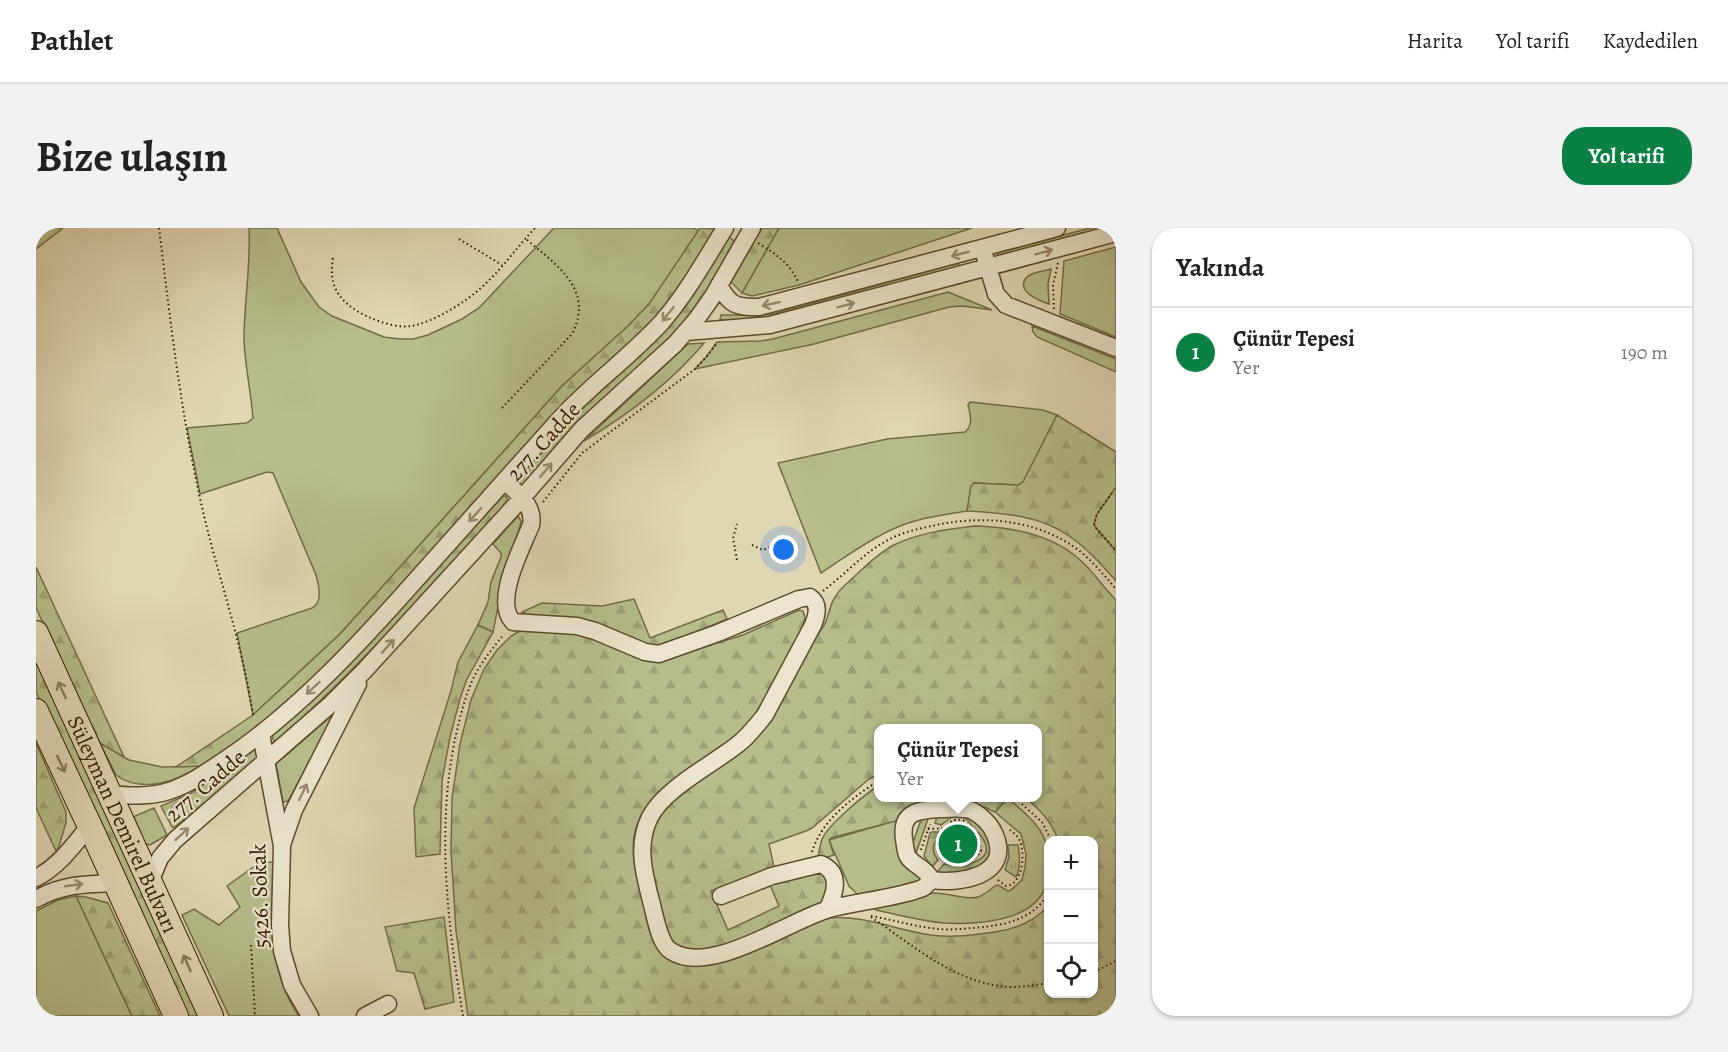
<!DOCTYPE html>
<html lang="tr">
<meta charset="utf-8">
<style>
:root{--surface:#fff;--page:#f2f2f2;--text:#222;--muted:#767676;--line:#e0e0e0;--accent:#0b8043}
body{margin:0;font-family:Alegreya,serif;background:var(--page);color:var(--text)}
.controls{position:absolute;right:18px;bottom:18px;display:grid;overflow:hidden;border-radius:12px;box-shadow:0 2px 4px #0004}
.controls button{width:54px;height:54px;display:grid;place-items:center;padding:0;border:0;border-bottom:2px solid var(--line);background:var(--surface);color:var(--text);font:30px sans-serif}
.you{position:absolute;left:748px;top:322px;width:21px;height:21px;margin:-15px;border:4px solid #fff;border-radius:50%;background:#1a73e8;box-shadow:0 0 0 9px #1a73e833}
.badge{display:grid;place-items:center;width:39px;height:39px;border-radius:50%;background:var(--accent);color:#fff;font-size:20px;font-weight:700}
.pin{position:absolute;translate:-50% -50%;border:3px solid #fff;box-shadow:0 2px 6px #0006}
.popup{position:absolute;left:838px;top:496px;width:168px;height:78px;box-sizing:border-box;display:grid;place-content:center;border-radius:12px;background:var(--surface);filter:drop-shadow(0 2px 4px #0005);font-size:20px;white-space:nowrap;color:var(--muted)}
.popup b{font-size:22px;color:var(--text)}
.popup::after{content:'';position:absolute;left:50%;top:100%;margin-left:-12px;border:12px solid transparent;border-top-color:var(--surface)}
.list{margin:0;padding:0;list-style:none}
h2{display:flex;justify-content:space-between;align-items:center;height:78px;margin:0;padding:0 24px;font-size:26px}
h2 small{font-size:20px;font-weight:400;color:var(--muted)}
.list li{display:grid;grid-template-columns:39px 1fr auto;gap:18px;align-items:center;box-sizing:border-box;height:90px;padding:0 24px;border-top:2px solid var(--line)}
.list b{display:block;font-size:22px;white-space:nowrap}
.list p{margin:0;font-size:20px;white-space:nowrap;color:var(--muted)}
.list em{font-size:20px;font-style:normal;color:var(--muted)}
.icon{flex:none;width:33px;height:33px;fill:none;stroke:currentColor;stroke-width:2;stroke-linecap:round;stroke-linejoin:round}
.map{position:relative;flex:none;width:1080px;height:788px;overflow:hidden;border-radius:24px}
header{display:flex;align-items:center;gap:36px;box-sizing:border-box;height:84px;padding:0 30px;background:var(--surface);border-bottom:2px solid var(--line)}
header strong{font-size:28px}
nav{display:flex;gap:33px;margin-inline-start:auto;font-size:21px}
.intro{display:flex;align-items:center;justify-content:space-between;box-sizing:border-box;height:144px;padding:0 36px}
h1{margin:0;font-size:42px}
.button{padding:15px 27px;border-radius:24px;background:var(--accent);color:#fff;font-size:21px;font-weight:700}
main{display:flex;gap:36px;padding:0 36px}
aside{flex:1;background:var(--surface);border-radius:24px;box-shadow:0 2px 4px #0004}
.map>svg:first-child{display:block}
.green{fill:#b6bd8b;stroke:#746c46;stroke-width:1.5}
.forest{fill:url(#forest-firs);stroke:#746c46;stroke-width:1.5}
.park{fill:url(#park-tufts);stroke:#746c46;stroke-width:1.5}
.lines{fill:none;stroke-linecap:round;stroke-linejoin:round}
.minor-casing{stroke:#5e4a2d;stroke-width:19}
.highway-casing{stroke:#331c00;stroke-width:26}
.path{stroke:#331c00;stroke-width:2;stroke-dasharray:1.5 3;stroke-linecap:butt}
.minor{stroke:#ece4ce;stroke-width:16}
.highway{stroke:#e1d6b4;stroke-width:24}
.oneway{stroke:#998a71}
.oneway2{stroke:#8a795a}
.labels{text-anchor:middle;stroke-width:4.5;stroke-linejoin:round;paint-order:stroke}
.street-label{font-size:22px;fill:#331c00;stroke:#ece4ce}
</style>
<header>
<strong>Pathlet</strong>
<nav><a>Harita</a><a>Yol tarifi</a><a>Kaydedilen</a></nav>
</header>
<div class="intro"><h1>Bize ulaşın</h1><a class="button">Yol tarifi</a></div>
<main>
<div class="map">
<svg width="1080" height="788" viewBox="0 0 1080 788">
<defs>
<pattern id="forest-firs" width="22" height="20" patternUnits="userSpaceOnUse" patternTransform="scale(1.5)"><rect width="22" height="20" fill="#b6bd8b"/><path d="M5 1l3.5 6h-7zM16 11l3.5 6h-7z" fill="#9da276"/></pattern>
<pattern id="park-tufts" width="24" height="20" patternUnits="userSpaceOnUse" patternTransform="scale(1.5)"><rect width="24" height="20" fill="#b6bd8b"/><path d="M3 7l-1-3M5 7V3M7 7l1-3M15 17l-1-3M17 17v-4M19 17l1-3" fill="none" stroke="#9da276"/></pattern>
</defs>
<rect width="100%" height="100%" fill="#e1d6b4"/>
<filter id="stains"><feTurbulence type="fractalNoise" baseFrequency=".00333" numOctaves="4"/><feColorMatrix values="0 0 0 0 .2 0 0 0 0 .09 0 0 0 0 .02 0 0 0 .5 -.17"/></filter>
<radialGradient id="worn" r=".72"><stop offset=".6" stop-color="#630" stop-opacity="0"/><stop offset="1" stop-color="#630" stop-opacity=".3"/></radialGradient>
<!-- green -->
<path class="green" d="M0,0H27L0,21Z
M213,0H241L265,54L283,79L296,88L348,109L364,111H377L392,107L426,91L443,80L518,0H658L662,3L627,57L613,76L592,98L526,158L304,406L217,487L201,405L276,380C287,375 283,358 280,347L237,245L231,244L164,266L151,200L210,195L214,193L217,190C215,164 209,138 208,112C208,74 215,37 213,0Z
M743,0H936L763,57L716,68L706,65Z
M1054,0H1071L962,29L961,25Z
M1080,19V109L1024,86L1028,33Z
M922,35L924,40L728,91L684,92L685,87H727L740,85Z
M1015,41L1012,56L1013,76C1004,73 978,63 991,49C995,44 1009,43 1015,41Z
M912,64L956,82L927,78L913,79L778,116L659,141L671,128L681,114L725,113L737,111Z
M996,98L1080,131V144L1001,109L997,104Z
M668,115C635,155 593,186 548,213L652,116Z
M934,174L1007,182L1021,187L987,254L982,257L938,255L935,259L931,283C906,287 881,290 857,301C832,312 808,330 785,345L742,235L851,211L929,204C938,197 934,186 932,177Z
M1080,259V323L1060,300L1058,296L1061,286Z
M482,288L485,293L484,298L468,349L457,404L442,397L452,374L455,354L465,329V325L457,316Z
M298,488L252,573L247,574L240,536L294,489Z
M64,515L93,532L126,539L167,538C143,553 105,566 80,547Z
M972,570C988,584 1009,600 1012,623C1013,629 1012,636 1012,642C1013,693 946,697 907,695C885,693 862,687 840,682L838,680V678L897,665C911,664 931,673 942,669C948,667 954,662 959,658L962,657L972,663L975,662L986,652L989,639L990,626L985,606L959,584Z
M118,580L131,607L114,617L109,616L98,590L99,588Z
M862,592L876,639L884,650L883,655L823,668L813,658L793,612Z
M237,634C236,688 231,742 263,788H193L146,687L158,681L183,697L204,679L191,658L223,635Z
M40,668L96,788H0V683L22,672Z"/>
<!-- forest -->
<path class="forest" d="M664,0L680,1L660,36L627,82L312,418L230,494L167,538L140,539L217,487L304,406L526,158L592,98L613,76Z
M726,0H743L706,65L695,54Z
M691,9H693L698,13L697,15L671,63L642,101L607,135L544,191L487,257L485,258L480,254L525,199Z
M1021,187L1080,224V259L1061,286L1058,296L1060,300L1080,323V353C1066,337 1051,320 1033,308C1004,287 965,285 931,283L935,258L938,255L982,257L987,254Z
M467,268H470L472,274C397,356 324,439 241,513H238L236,508L238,505L341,406Z
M939,298C975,299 1015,306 1043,331C1057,343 1067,359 1080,372V788H432L420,703L415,623L416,570L424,516L435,472L448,441L461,422L475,408L482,404L491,402L540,406L630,431L707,407L763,382L767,383L769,390L763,410L715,494L709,501L615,573C587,606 598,639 608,676C610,686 612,699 616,708C620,716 636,728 643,735L790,690C825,686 860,702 895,707C917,710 938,707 959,704C979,701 999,693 1012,678V766H1058V612H1022C1016,594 1004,582 990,570H1002V500H842V547L833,551L776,600L770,603L733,616L738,639L675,663L692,702L743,678L734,657L735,655L784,644L792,654L787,675L692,717L660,723L643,719L635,712L631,703L616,651L613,621L618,598L625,585L636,573L700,526L787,399C793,390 793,378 799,369C804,360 814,353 821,346C833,335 844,324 858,317C882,305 912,301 939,298Z
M0,339L88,529L64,515L0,380Z
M598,371L614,410L687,382L691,391L627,418L619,420L491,387L486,384L506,375L566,378Z
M442,397L457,404L430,453L424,471L414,509L406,553L404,626L380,629L378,580L415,463L422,434Z
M0,430L164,788H150L0,464Z
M0,515L30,584V595L22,621L20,623L0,580Z
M217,522H219L222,527L221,532L139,599H136L125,578L155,565Z
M842,558V570H972L959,584L946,578L928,575L795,610L793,612L798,627L785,631L782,630C783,624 784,617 786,611C793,596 828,567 842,558Z
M922,584L950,599L957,625L941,642L904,648L902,643L908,636C922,639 962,636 947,611C945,607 940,604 937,600C934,596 933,592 928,589H916L905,597L899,595L902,586Z
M894,585L879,628L874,623L887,586Z
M896,604H904L906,607C897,615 894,622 902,632L897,638L894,636L888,628L894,605Z
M40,668L50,669L72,675L124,788H96Z
M408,689L418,774L389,781L378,745L361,743L349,699Z"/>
<!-- park -->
<path class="park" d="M972,617H982C984,628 985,639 980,649L969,642L973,629Z"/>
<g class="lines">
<defs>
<path id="minor" d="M949,29L960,66L970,77L1080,120
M683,57C694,78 700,79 723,79L1021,0
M650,104L734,97L1080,5
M470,254C482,266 499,278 495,297C486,320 457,373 477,394L541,398L559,403L609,424L623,426L682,405L763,371L774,369C784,376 781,387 777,397L729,487C720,498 712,509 701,517C677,536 628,561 614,589C600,617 608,645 615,673C619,687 623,716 635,723C674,749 754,692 793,681C821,674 850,671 878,663L887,660L896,652
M225,506L246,618L244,697L246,723L256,757L274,788
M74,566C94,568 113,569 133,563C157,555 178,539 199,525C267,477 324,415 379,353C427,300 474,247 521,194C553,158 593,130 626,94C651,65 669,32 689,0
M905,581C915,581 927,579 937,583C946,588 955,597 959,607C976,648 924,656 896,652C888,638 879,639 872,629C869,624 869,616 868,611C864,583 883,582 905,581Z
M247,614L258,582L322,456
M0,650C24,637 37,618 54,597
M114,654L124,630L139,612L295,476L329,442L486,270L546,201L639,116L660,92L677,68L716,0
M685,668L736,648L785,636C806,645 799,666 791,682
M0,671C27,656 49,656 79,655
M329,788L352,776"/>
<g id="highway">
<path id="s1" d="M0,405L175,788"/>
<path d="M0,483L57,605L140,788"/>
</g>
</defs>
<!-- minor casing -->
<use href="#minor" class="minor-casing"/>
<!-- highway casing -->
<use href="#highway" class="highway-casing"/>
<!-- path -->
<path class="path" d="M123,0C135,98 146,196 169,292C185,357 207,420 217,487
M423,11L466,37
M722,15C741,27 752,33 762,54
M297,30C293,53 299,68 318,81C331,90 359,101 375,98C398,94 430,74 447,58C466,41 481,19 499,0
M1018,81L1017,57L1022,35
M466,180L536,106C559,61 520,37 490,11
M1076,265L1061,286L1058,296L1060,300L1080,323
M507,274L546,225L659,141L671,128L681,115
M716,317L727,322L747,314L753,316
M701,332L697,310L701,296
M787,363C808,347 829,324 852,312C868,303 887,300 905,296C954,287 1005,293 1045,324C1058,335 1069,348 1080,361
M979,570L1006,594L1015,612
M918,592C935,590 928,598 935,606C937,609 941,610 943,613L945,623C936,636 934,628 923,630C917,631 921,633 914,633C905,633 899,623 904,615C905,612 908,610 910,607C910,600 911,595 918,592Z
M892,601L910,600
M885,622L894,596
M776,624C785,593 816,570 842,553
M962,652L970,658C987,657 990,624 983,611C981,607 976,604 972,600
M835,688C858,692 880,699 903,701C914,702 925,701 936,700C965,698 996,693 1012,666
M835,689C878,718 921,757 975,759C988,759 1000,757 1012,755
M215,717L219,788
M1058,744L1080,733
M427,788C411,693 399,593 422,498C426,482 430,466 437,451C445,434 457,420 468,406"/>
<!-- minor -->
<use href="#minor" class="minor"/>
<!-- highway -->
<use href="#highway" class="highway"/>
</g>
<!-- one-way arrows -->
<defs><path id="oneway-shaft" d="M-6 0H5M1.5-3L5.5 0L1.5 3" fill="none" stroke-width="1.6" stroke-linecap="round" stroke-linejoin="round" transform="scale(1.5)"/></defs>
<g class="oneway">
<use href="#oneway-shaft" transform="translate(1008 24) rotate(-15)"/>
<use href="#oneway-shaft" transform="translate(924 26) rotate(165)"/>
<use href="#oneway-shaft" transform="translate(735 76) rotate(167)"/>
<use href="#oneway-shaft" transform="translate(810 77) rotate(-15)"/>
<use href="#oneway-shaft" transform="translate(632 86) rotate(129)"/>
<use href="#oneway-shaft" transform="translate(510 242) rotate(-50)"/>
<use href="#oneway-shaft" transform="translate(439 287) rotate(132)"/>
<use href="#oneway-shaft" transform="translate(352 418) rotate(-48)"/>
<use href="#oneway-shaft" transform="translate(277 460) rotate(137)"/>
<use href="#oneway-shaft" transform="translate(267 564) rotate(-64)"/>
<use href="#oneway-shaft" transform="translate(146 606) rotate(-42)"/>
<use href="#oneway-shaft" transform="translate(38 657) rotate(-8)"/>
</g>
<g class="oneway2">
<use href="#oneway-shaft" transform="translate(26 462) rotate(-115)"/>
<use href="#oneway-shaft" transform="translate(25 536) rotate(65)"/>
<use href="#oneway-shaft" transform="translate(151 735) rotate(-114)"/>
</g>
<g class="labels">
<!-- street labels -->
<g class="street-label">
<text transform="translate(507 213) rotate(-48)" y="8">277. Cadde</text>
<text transform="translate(169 557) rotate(-41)" y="8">277. Cadde</text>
<text dy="8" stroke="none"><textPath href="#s1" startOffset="210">Süleyman Demirel Bulvarı</textPath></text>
<text transform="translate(223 668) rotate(-92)" y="8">5426. Sokak</text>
</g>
</g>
<rect width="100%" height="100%" filter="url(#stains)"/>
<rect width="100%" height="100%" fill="url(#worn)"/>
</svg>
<div class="controls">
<button>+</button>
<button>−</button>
<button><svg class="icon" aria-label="locate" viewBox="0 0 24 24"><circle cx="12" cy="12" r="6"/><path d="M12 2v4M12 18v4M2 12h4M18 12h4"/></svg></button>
</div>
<div class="you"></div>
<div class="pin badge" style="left:922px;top:616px">1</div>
<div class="popup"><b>Çünür Tepesi</b>Yer</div>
</div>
<aside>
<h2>Yakında<small></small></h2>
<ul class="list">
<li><span class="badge">1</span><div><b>Çünür Tepesi</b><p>Yer</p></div><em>190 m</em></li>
</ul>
</aside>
</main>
